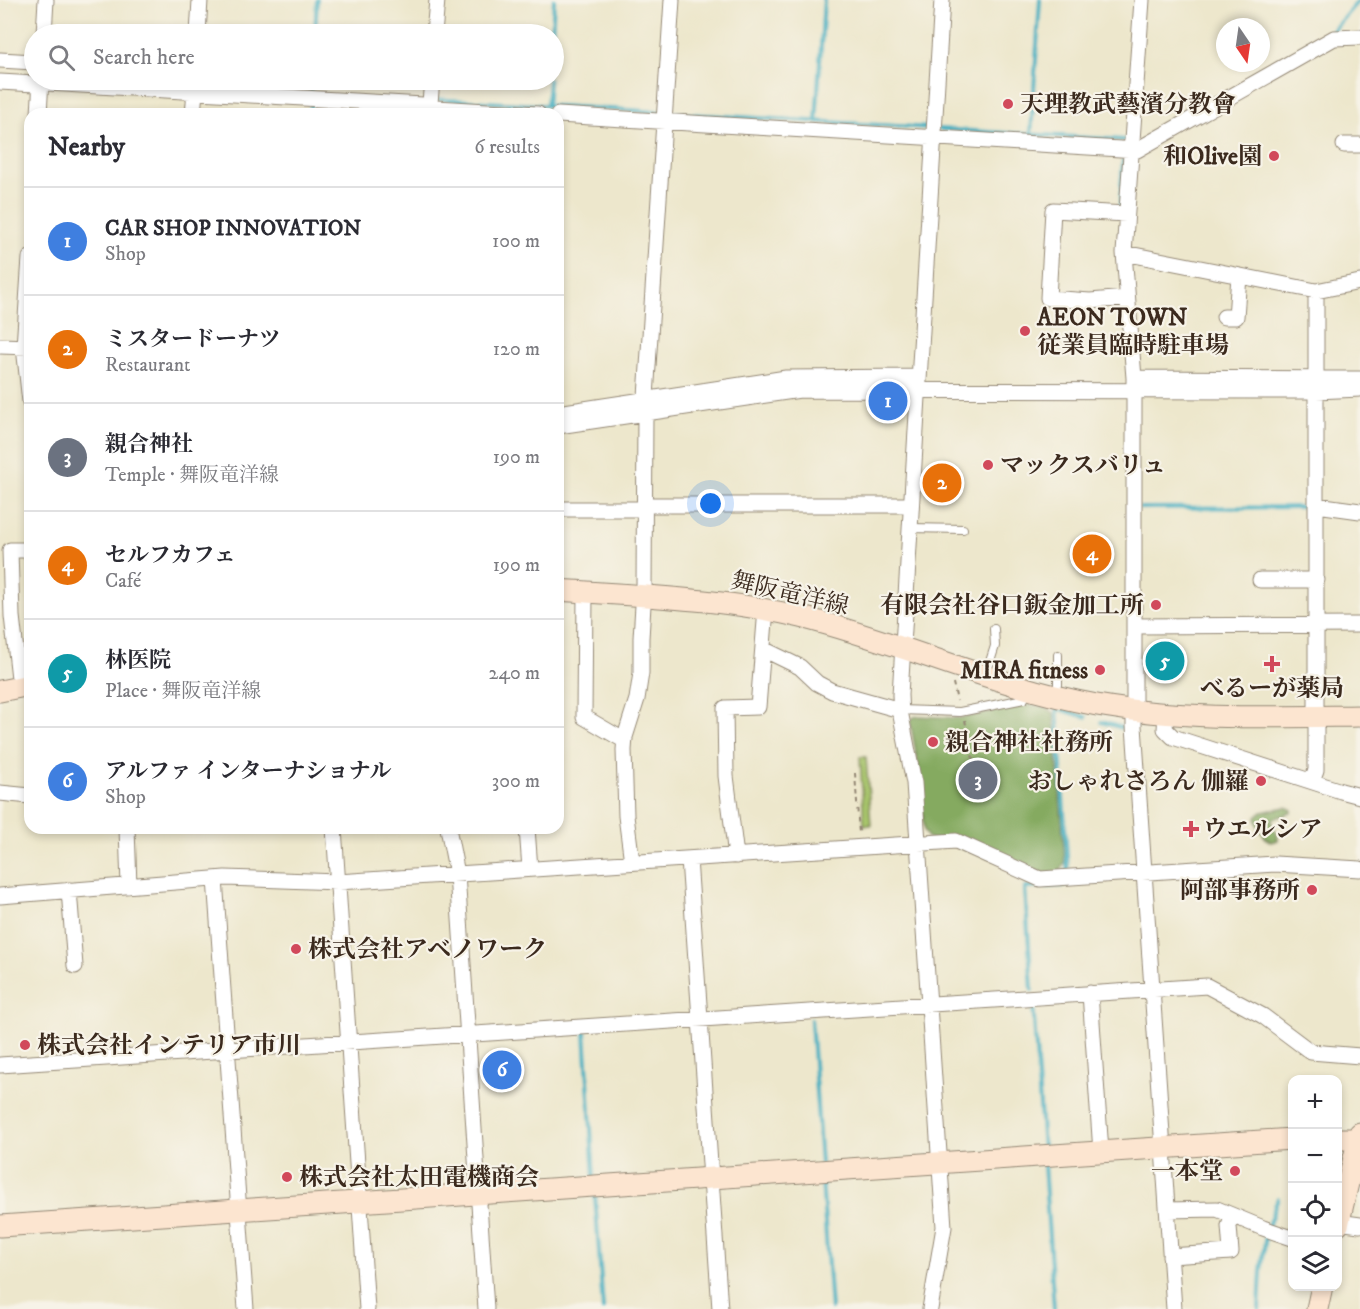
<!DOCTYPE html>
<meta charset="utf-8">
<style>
:root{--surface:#fff;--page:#f2f2f3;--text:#2b2b33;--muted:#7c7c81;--line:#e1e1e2;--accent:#d1495b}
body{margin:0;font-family:"IM FELL DW Pica","Noto Serif JP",serif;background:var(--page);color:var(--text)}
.controls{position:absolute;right:18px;bottom:18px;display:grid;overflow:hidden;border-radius:12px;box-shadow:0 3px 9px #0003}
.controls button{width:54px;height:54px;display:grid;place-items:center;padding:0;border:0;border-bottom:2px solid var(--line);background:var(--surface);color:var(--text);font:30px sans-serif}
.compass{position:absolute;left:1216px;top:18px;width:54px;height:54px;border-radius:50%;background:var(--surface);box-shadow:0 3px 9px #0003;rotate:167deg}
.you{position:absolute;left:711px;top:504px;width:21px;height:21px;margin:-15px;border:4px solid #fff;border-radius:50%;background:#1a73e8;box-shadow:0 0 0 9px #1a73e833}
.badge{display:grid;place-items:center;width:39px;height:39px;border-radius:50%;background:var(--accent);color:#fff;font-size:20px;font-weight:700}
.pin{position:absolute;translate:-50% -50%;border:3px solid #fff;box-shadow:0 2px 6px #0006}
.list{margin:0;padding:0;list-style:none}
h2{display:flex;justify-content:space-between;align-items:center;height:78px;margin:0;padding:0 24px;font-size:26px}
h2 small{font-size:20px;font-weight:400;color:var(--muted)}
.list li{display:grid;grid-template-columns:39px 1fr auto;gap:18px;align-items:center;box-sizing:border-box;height:108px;padding:0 24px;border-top:2px solid var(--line)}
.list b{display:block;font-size:22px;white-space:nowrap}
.list p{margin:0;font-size:20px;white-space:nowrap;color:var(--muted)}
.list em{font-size:20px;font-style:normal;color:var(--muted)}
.icon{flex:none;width:33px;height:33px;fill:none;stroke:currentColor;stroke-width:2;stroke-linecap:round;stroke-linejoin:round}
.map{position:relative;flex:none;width:1360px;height:1309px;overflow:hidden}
.search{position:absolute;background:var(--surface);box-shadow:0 3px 9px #0003;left:24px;top:24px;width:540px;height:66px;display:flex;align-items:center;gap:15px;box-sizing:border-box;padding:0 21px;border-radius:33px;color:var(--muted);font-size:22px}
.panel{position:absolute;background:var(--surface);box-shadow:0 3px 9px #0003;left:24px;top:108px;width:540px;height:726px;border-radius:18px}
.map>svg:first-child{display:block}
.green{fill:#a7c56c;stroke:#717845;stroke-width:1.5}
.forest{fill:#85aa60;stroke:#606a3f;stroke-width:1.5}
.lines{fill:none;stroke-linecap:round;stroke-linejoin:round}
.stream{stroke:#43afc1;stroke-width:4}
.lane-casing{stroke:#948875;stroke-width:10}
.street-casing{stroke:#948875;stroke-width:17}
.secondary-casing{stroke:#948875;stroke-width:23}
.path{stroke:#948875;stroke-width:2;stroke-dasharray:4.5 4.5;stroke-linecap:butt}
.lane{stroke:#fff;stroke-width:8}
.street{stroke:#fff;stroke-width:15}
.secondary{stroke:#fce5d0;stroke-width:21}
.poi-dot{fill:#d1495b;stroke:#f7f3e8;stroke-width:2}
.labels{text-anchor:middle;stroke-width:4.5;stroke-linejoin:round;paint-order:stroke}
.poi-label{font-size:24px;font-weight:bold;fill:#3b2a1e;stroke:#f7f3e8;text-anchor:start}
.street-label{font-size:24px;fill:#3b2a1e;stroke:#f7f3e8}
</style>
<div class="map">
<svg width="1360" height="1309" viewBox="0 0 1360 1309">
<rect width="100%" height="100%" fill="#f7f3e8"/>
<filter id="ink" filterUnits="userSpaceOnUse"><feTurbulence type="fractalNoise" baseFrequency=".0167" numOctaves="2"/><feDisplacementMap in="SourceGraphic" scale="12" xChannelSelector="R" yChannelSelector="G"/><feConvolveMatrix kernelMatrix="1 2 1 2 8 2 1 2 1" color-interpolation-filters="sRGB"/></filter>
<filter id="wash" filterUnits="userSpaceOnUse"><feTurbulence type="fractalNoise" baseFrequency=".008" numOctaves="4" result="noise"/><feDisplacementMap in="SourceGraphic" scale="24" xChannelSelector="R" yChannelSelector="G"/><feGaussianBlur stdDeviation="1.35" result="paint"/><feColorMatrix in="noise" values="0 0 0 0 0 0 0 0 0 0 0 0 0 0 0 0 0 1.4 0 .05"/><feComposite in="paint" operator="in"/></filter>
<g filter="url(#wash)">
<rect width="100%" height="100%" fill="#ede7cc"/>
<!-- green -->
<path class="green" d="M860,757H866L871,825H864Z"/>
<!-- forest -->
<path class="forest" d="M1024,705C1034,705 1046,705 1054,713V717L1065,863L1060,872L1047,875L928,838L924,830L919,769L910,721L914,717L920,716L960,718Z
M1286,807L1292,810L1291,813L1272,819C1270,827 1279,832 1278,840L1271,842C1263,837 1256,826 1256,817L1262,812Z"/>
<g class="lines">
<!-- stream -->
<path class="stream" d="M1328,33L1333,30L1359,0
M315,34L317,0
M552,34L554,0
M311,95L312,80
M433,99L662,112
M547,106L549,80
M670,113L932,128
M310,114L311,103
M816,122L824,0
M939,129L1124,140
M1031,134L1040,0
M1120,207L1123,160
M1140,508L1311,507
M1102,722L1126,729
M1068,872L1057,708L1086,717
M1032,990L1025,888L1069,885V882
M1033,1004L1043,1149
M811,1020L821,1163
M585,1032L594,1178
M1044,1164L1054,1309
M822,1179L831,1309
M595,1194L603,1309
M1268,1226L1278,1198
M1259,1309L1261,1271L1266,1234"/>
</g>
</g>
<g filter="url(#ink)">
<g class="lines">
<defs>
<path id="lane" d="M910,528L963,529
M986,674L995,646L994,629
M1056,694L1058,685V655
M900,710L960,712L1024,699L1027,690"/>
<path id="street" d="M1142,0L1124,253L1134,378V726L1174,1309
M44,34L46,0
M198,34L200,0
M434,34L437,0
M0,60L34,62
M0,82L35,84L47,83L423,105L436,108L538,114
M39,114L41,80
M193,114L196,80
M429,114L432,80
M558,115L1137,150L1334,38L1360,37
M1344,145H1360
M1126,214L1053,210L1048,298L1090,301L1127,298
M1124,253L1316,291L1360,282
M30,258L24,347L30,402
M1224,317H1236L1239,276
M0,346L30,347
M1134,378L1360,379
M558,413L786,378L919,377
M558,426L800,390L1316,391L1360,389
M645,505H911
M1317,505L1360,511
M558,509H645
M1260,580H1317
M585,592L584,717L620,738L625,739
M1134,626L1360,625
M763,649L800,667L817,683L832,691L900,710
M20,687L12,616L10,550H30
M1166,714L1165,729L1173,737L1341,791L1360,796
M1312,781L1316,770V291
M0,793L30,796
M127,828L129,886
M334,828L367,1309
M448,828L457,874L486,1309
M527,828L530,869
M736,856L726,776L725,708L758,707L766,609
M689,859L720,1309
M632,862L626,816L624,750L625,737L637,699L641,673V638L644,589L645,412L672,0
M215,879L246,1309
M69,890L75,966
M0,896L225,878L338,882L956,841L1040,879L1275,864L1360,869
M1090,993L1101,1152
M0,1065L1207,986L1263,1016L1311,1052L1360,1056
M1167,1210L1217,1209L1263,1228L1292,1238
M1338,1222L1360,1225
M1170,1256L1231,1252L1229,1226L1233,1216
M930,1309L944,1227L914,783L901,716L900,695L942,0"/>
<path id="secondary" d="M558,590C639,596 722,598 801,617C901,642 996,687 1097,705C1184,720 1272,717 1360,716
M0,691L30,685
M1338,1139H1360
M1338,1225L1360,1133
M0,1226L1292,1139
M1317,1309L1322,1286"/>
</defs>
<!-- lane casing -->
<use href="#lane" class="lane-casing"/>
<!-- street casing -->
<use href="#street" class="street-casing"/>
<!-- secondary casing -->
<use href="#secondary" class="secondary-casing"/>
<!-- path -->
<path class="path" d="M953,683L957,701
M965,720L973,759
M855,773L859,833"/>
<!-- lane -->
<use href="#lane" class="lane"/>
<!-- street -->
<use href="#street" class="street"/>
<!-- secondary -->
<use href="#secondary" class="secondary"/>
</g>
</g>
<!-- markers -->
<g class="poi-dot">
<circle cx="1008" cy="104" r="6"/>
<circle cx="1274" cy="156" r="6"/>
<circle cx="1025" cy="331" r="6"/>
<circle cx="988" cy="465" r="6"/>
<circle cx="1156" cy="605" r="6"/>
<path d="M1269 655h6v6h6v6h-6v6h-6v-6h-6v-6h6z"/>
<circle cx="1100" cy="670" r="6"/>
<circle cx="933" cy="742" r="6"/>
<circle cx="1261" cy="781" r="6"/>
<path d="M1188 820h6v6h6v6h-6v6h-6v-6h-6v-6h6z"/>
<circle cx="1312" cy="890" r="6"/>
<circle cx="296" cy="949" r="6"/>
<circle cx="25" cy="1045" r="6"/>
<circle cx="1235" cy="1171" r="6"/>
<circle cx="287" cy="1177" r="6"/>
</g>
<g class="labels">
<!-- poi labels -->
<g class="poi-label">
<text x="1020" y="112">天理教武藝濱分教會</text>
<text x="1262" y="164" text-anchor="end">和Olive園</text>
<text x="1037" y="325">AEON TOWN<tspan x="1037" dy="28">従業員臨時駐車場</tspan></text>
<text x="1000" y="473">マックスバリュ</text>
<text x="1144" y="613" text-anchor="end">有限会社谷口鈑金加工所</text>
<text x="1088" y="678" text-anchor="end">MIRA fitness</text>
<text x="1272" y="696" text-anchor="middle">べるーが薬局</text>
<text x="945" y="750">親合神社社務所</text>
<text x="1249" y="789" text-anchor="end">おしゃれさろん 伽羅</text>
<text x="1203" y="837">ウエルシア</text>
<text x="1300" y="898" text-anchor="end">阿部事務所</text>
<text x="308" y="957">株式会社アベノワーク</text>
<text x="37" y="1053">株式会社インテリア市川</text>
<text x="1223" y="1179" text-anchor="end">一本堂</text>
<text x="299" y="1185">株式会社太田電機商会</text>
</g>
<!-- street labels -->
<g class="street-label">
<text transform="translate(790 593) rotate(13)" y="8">舞阪竜洋線</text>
</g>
</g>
</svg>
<div class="controls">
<button>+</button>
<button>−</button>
<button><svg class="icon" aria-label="locate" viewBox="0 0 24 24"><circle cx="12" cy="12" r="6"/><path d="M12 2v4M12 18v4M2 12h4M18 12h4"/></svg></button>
<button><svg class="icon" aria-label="layers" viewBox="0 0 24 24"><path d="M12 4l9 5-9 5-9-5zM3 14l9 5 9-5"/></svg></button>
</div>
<svg class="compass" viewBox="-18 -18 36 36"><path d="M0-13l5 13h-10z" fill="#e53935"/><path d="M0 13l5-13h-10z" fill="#7c7c81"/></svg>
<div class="you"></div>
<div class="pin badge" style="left:888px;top:401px;background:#3f7fe0">1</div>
<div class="pin badge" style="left:942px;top:483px;background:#e8710a">2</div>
<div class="pin badge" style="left:978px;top:780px;background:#6b7280">3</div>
<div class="pin badge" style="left:1092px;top:554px;background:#e8710a">4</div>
<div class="pin badge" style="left:1165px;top:661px;background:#0f9aa8">5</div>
<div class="pin badge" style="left:502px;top:1070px;background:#3f7fe0">6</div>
<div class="search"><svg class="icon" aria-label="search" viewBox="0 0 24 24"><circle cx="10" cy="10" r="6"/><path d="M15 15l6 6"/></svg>Search here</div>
<section class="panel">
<h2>Nearby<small>6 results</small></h2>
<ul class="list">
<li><span class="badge" style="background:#3f7fe0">1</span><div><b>CAR SHOP INNOVATION</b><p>Shop</p></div><em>100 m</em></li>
<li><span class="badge" style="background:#e8710a">2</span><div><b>ミスタードーナツ</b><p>Restaurant</p></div><em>120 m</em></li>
<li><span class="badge" style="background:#6b7280">3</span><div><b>親合神社</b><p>Temple · 舞阪竜洋線</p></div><em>190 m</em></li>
<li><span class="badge" style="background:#e8710a">4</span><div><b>セルフカフェ</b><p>Café</p></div><em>190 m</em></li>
<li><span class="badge" style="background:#0f9aa8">5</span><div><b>林医院</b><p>Place · 舞阪竜洋線</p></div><em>240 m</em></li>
<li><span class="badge" style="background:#3f7fe0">6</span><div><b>アルファ インターナショナル</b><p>Shop</p></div><em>300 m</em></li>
</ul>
</section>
</div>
